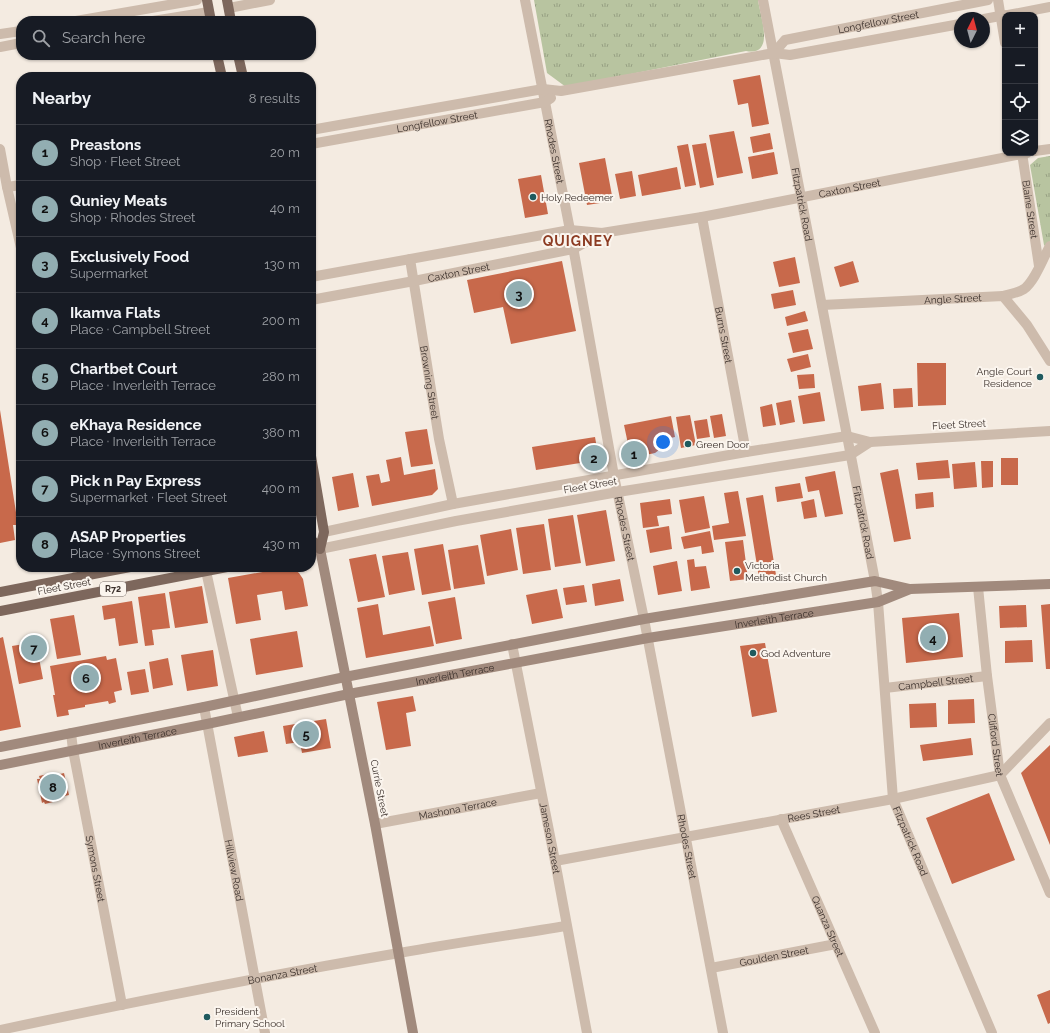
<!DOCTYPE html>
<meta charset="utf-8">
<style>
:root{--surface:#171b24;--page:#242831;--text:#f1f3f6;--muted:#9ea1a6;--line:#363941;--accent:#92aeb2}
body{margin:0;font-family:Raleway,sans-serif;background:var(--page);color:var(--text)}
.controls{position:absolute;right:12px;top:12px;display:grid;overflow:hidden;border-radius:8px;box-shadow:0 1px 3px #0004}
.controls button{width:36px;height:36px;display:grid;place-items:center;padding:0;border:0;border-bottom:1px solid var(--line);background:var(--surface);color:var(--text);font:20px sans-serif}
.compass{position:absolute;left:954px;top:12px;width:36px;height:36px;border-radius:50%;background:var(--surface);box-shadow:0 1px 3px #0004;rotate:6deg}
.you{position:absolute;left:663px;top:442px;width:14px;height:14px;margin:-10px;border:3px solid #fff;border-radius:50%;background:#1a73e8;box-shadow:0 0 0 6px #1a73e833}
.badge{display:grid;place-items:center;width:26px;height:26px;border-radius:50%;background:var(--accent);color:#111;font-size:13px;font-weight:700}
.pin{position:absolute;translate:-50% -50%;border:2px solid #fff;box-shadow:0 1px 4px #0006}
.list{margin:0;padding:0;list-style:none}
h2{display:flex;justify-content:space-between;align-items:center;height:52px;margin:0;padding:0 16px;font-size:17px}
h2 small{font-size:13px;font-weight:400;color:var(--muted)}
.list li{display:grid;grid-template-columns:26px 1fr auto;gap:12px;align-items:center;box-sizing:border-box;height:56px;padding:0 16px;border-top:1px solid var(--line)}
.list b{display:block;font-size:15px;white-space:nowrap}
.list p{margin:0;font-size:13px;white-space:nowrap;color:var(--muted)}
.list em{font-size:13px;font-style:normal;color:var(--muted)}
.icon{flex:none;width:22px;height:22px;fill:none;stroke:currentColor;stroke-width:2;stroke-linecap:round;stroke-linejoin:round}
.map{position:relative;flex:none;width:1050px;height:1033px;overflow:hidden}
.search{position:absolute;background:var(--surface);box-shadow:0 1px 3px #0004;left:16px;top:16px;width:300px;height:44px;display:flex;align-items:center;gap:10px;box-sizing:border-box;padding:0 14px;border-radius:16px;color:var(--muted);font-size:15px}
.panel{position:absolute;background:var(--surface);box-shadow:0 1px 3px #0004;left:16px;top:72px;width:300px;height:500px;border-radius:16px}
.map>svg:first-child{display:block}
.grass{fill:url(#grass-tufts)}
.building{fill:#c8694b}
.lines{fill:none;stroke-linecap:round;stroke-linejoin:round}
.street{stroke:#cdbbac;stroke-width:10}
.secondary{stroke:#a18a7d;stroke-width:10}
.primary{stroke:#7d675c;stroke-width:10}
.poi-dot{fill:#1f5a5e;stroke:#fbf5ee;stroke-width:1.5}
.labels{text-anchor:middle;stroke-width:4;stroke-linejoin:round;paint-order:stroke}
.shield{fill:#fbf5ee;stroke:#756b66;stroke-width:1}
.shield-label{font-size:9px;font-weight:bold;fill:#3b302b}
.street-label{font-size:10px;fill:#3b302b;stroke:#fbf5ee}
.poi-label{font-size:10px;fill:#3b302b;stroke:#fbf5ee;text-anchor:start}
.district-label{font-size:14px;font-weight:bold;letter-spacing:1px;fill:#8c3b22;stroke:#fbf5ee}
</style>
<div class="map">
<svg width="1050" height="1033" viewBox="0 0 1050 1033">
<defs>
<pattern id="grass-tufts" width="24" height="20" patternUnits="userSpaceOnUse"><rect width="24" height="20" fill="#b8c4a0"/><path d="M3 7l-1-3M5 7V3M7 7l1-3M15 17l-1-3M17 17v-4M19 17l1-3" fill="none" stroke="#97a083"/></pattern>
</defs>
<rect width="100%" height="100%" fill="#f4ebe1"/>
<!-- grass -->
<path class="grass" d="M534,0H758C760,15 776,57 746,51L566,87L547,73Z
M1050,156V241L1047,248L1044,245L1030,165L1038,158Z"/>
<!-- building -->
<path class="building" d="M760,75L769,124L752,127L748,103L738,105L733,80Z
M734,131L743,173L717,178L709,135Z
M770,133L773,149L753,153L750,137Z
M706,143L714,185L700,188L692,145Z
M688,144L696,185L685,187L677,146Z
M774,152L778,174L752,179L748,157Z
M605,158L613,201L587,205L579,163Z
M677,167L681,189L642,196L638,175Z
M632,171L636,196L620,199L615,174Z
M541,175L548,214L525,218L518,179Z
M795,257L800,283L779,287L773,262Z
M562,261L576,331L511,344L503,307L474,313L467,280Z
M853,261L859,282L840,287L834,267Z
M793,290L796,305L774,309L771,294Z
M805,311L808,321L787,326L785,317Z
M808,329L813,349L793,353L788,333Z
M808,354L811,367L791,372L787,359Z
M917,363H946V405L918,406Z
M814,374L815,388L799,389L797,375Z
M881,383L884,409L861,411L858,386Z
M912,388L913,407L894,408L893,389Z
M820,392L825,421L803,424L798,396Z
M791,400L795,422L780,425L776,403Z
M772,404L776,425L763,427L760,407Z
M0,410L18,525H13L15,540L0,543Z
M722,414L726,436L714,438L710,416Z
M690,415L696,445L681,448L676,417Z
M671,416L675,437L657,441L659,450L655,453L631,458L624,425Z
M707,419L710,437L697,439L694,421Z
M427,429L433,464L411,467L405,432Z
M595,437L599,460L536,470L532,447Z
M401,457L404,475L435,469L438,489L432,495L372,506L366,476L379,474L381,483L390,481L386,460Z
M1001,458H1018V485H1001Z
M948,460L950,478L918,480L916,463Z
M981,461H993V487L982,488Z
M975,462L977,487L954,489L952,464Z
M898,469L911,539L894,542L880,473Z
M835,471L843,514L825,517L819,490L808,492L805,477Z
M353,473L359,507L338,511L332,477Z
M800,483L803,498L777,502L775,487Z
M738,491L746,536L714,540L712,526L729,523L724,493Z
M933,492L934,507L916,509L915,494Z
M763,495L776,575L759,578L746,498Z
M704,496L710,528L685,533L679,500Z
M670,499L672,514L657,516L659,526L643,528L640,503Z
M814,499L817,517L804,519L801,502Z
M606,510L615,561L586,566L577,515Z
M573,515L581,563L555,567L548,519Z
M544,524L551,570L523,574L516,528Z
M669,526L672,549L650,553L646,530Z
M511,529L518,570L487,576L480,535Z
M710,531L714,552L702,554L701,546L684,549L681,537Z
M743,540L748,579L730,581L725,542Z
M443,544L451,590L422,595L414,549Z
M478,545L485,584L454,589L448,550Z
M408,552L415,590L389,595L382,556Z
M376,554L385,597L358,602L349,559Z
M694,559L695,567L706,566L710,588L691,591L687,560Z
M677,561L682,591L658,595L653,566Z
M291,567L299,573L303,579L308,606L285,610L282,591L257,595L261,620L236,624L228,578Z
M620,579L624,601L595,606L592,584Z
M584,585L587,602L566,605L563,588Z
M202,586L208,623L175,628L169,592Z
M557,589L563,618L532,624L526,595Z
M165,593L170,628L152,630L154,645L145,646L138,597Z
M455,597L462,639L436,644L428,602Z
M132,601L138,643L119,646L115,618L104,620L102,606Z
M378,604L383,635L430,626L434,646L366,658L357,608Z
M1050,604V669H1046L1041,605Z
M1026,605L1027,627L1000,628L999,606Z
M959,613L963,657L906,663L902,618Z
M74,615L81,655L57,659L50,619Z
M297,631L303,667L256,675L250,639Z
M3,637L21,727L0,731V638Z
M1032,640L1033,662L1005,663V641Z
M36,642L43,679L19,684L12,646Z
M765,643L777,712L752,717L740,646Z
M213,650L218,686L187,691L181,655Z
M106,656L107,660L116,658L122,690L114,692L116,702L109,704L108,701L85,705V707L68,710L69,715L57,717L53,695H55L50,666Z
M168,658L173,685L153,689L149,662Z
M145,669L149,692L131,695L127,672Z
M413,696L416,711L406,713L411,746L386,750L377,702Z
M974,699L975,723L948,724V700Z
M936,703L937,727L910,728L909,704Z
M326,719L331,748L302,753L300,742L286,744L283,726Z
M264,731L268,752L238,757L234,737Z
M971,738L973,755L923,761L920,745Z
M1050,745V845L1021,773Z
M64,773L69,795L52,799L53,802L45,804L44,802L42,803L37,779H40L39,776L48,774V777Z
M989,793L1015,860L952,884L926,818Z
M1050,990V1023L1048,1024L1037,995Z"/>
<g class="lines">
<!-- street -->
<g class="street">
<path id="s1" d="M525,0L570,230L614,476L644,619L723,1033"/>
<path id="s2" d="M763,0L875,581L878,602L893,799L992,1033"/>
<path d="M998,0L1005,43"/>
<path d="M229,8L270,0"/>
<path d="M1008,15L1050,7"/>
<path d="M984,19L1005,15"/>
<path d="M76,21L197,0"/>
<path d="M153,21L209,12"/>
<path d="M0,34L21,31"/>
<path d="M0,47L21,43"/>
<path id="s3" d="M774,53L785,40L988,0"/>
<path d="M311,130L543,89L561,91L774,53L790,55L960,24"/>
<path id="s4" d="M311,144L545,102L551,98"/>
<path d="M0,149L7,187L21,248"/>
<path d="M1035,151L1050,149"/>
<path id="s5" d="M1022,153L1039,266"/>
<path d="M7,187L21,185"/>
<path id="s6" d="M702,217L746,452"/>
<path id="s7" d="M410,259L439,439L453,504"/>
<path id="s8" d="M311,277L570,230L602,233L702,217L1027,153"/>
<path d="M1003,296C1009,294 1018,293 1024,289C1035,281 1043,258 1050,246"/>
<path id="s9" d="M311,300L414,281L573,249L602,233"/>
<path id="s10" d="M822,305L1003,296L1027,325L1050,361"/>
<path d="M324,532L453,504L746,452L847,436L870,442L1050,431"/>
<path d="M320,549L456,521L618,492L850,455L870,442"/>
<path d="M77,567L78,576"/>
<path d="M206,571L238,717"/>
<path id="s11" d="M978,587L987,676L1000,775L1050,893"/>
<path id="s12" d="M512,644L555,861L587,1033"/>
<path id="s13" d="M885,688L987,676"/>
<path id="s14" d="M204,707L265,1033"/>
<path id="s15" d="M71,733L73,750L122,1005"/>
<path id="s16" d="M781,819L875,1033"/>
<path id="s17" d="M375,824L541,793"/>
<path id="s18" d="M555,861L893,799L1000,775L1050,723"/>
<path id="s19" d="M711,968L836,944"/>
<path id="s20" d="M0,1030C132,1002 265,976 399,953C455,943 511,935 566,926"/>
</g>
<!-- secondary -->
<g class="secondary">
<path d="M320,549L375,824L413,1033"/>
<path d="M0,747L204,707L345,677L644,619L875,581L910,589L1050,584"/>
<path id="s21" d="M0,765L207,724L349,694L648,638L878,602L910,589"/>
</g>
<!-- primary -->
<path class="primary" d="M207,0L211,21
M227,0L231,21
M217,55L222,77
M238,55L243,77
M311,456L324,532L320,549
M311,539L320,549
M0,592L130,567
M0,611L227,567"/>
</g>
<!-- markers -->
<g class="poi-dot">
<circle cx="533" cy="197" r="4"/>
<circle cx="1040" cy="377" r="4"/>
<circle cx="688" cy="444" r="4"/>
<circle cx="737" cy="571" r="4"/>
<circle cx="753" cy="653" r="4"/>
<circle cx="207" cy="1017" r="4"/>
</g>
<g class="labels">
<!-- shield labels -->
<rect class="shield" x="100" y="582" width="26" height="14" rx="3"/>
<g class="shield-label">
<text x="113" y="592">R72</text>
</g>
<!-- street labels -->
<g class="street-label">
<text dy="4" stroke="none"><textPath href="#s3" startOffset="112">Longfellow Street</textPath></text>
<text dy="4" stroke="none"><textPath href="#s4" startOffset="128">Longfellow Street</textPath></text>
<text dy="4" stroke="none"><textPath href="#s1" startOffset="154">Rhodes Street</textPath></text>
<text dy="4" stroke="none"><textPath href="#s8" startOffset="547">Caxton Street</textPath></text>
<text dy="4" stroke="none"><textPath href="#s2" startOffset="208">Fitzpatrick Road</textPath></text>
<text dy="4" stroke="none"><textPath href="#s5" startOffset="57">Blaine Street</textPath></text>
<text dy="4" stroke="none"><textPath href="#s9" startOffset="150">Caxton Street</textPath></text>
<text dy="4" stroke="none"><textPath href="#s10" startOffset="131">Angle Street</textPath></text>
<text dy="4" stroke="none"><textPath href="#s6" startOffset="120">Burns Street</textPath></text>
<text dy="4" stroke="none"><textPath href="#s7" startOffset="125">Browning Street</textPath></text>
<text transform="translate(959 424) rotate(-3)" y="4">Fleet Street</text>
<text transform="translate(590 485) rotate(-10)" y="4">Fleet Street</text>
<text dy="4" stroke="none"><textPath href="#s2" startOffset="532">Fitzpatrick Road</textPath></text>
<text dy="4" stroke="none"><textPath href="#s1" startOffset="538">Rhodes Street</textPath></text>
<text transform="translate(64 586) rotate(-11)" y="4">Fleet Street</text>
<text dy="4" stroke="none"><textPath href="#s21" startOffset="788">Inverleith Terrace</textPath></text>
<text dy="4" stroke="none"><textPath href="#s21" startOffset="464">Inverleith Terrace</textPath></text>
<text dy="4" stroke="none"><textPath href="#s13" startOffset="51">Campbell Street</textPath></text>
<text dy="4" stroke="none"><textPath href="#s21" startOffset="140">Inverleith Terrace</textPath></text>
<text dy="4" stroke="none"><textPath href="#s11" startOffset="159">Clifford Street</textPath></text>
<text transform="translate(380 788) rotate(79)" y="4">Currie Street</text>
<text dy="4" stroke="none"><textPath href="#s17" startOffset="84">Mashona Terrace</textPath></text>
<text dy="4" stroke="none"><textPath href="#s18" startOffset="263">Rees Street</textPath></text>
<text dy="4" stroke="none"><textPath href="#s12" startOffset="198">Jameson Street</textPath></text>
<text dy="4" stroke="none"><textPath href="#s2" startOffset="856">Fitzpatrick Road</textPath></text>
<text dy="4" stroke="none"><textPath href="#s1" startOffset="862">Rhodes Street</textPath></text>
<text dy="4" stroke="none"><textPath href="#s15" startOffset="138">Symons Street</textPath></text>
<text dy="4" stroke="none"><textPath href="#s14" startOffset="166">Hillview Road</textPath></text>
<text dy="4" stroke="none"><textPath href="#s16" startOffset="117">Quanza Street</textPath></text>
<text dy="4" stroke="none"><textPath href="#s19" startOffset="64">Goulden Street</textPath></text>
<text dy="4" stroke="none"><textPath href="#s20" startOffset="288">Bonanza Street</textPath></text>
</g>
<!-- poi labels -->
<g class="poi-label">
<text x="541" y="201">Holy Redeemer</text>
<text x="1032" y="375" text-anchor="end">Angle Court<tspan x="1032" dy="12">Residence</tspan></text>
<text x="696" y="448">Green Door</text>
<text x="745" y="569">Victoria<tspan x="745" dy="12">Methodist Church</tspan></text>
<text x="761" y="657">God Adventure</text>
<text x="215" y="1015">President<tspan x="215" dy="12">Primary School</tspan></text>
</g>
<!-- district labels -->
<g class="district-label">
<text x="578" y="246">QUIGNEY</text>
</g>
</g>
</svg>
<div class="controls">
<button>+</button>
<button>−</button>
<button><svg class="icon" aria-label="locate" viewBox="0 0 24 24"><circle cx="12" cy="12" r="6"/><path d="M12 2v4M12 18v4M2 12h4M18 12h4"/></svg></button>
<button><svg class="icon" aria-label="layers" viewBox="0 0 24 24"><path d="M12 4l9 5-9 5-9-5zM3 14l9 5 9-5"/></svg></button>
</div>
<svg class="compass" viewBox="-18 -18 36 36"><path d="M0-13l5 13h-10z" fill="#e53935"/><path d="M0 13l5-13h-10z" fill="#9ea1a6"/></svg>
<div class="you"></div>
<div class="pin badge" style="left:634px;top:454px">1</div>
<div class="pin badge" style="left:594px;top:458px">2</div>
<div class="pin badge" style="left:519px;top:294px">3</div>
<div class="pin badge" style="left:933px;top:638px">4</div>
<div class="pin badge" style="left:306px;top:734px">5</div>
<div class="pin badge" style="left:86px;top:678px">6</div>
<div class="pin badge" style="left:34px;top:648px">7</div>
<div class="pin badge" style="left:53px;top:787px">8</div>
<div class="search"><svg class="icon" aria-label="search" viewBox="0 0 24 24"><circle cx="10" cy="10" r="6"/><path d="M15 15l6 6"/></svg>Search here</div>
<section class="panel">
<h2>Nearby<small>8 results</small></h2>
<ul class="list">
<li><span class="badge">1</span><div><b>Preastons</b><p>Shop · Fleet Street</p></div><em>20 m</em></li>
<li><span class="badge">2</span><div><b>Quniey Meats</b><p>Shop · Rhodes Street</p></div><em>40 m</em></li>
<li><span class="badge">3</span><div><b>Exclusively Food</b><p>Supermarket</p></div><em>130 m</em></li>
<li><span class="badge">4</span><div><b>Ikamva Flats</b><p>Place · Campbell Street</p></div><em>200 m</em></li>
<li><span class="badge">5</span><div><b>Chartbet Court</b><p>Place · Inverleith Terrace</p></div><em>280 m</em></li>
<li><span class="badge">6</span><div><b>eKhaya Residence</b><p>Place · Inverleith Terrace</p></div><em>380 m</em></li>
<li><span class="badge">7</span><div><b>Pick n Pay Express</b><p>Supermarket · Fleet Street</p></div><em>400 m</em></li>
<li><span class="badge">8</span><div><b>ASAP Properties</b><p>Place · Symons Street</p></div><em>430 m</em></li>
</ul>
</section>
</div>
